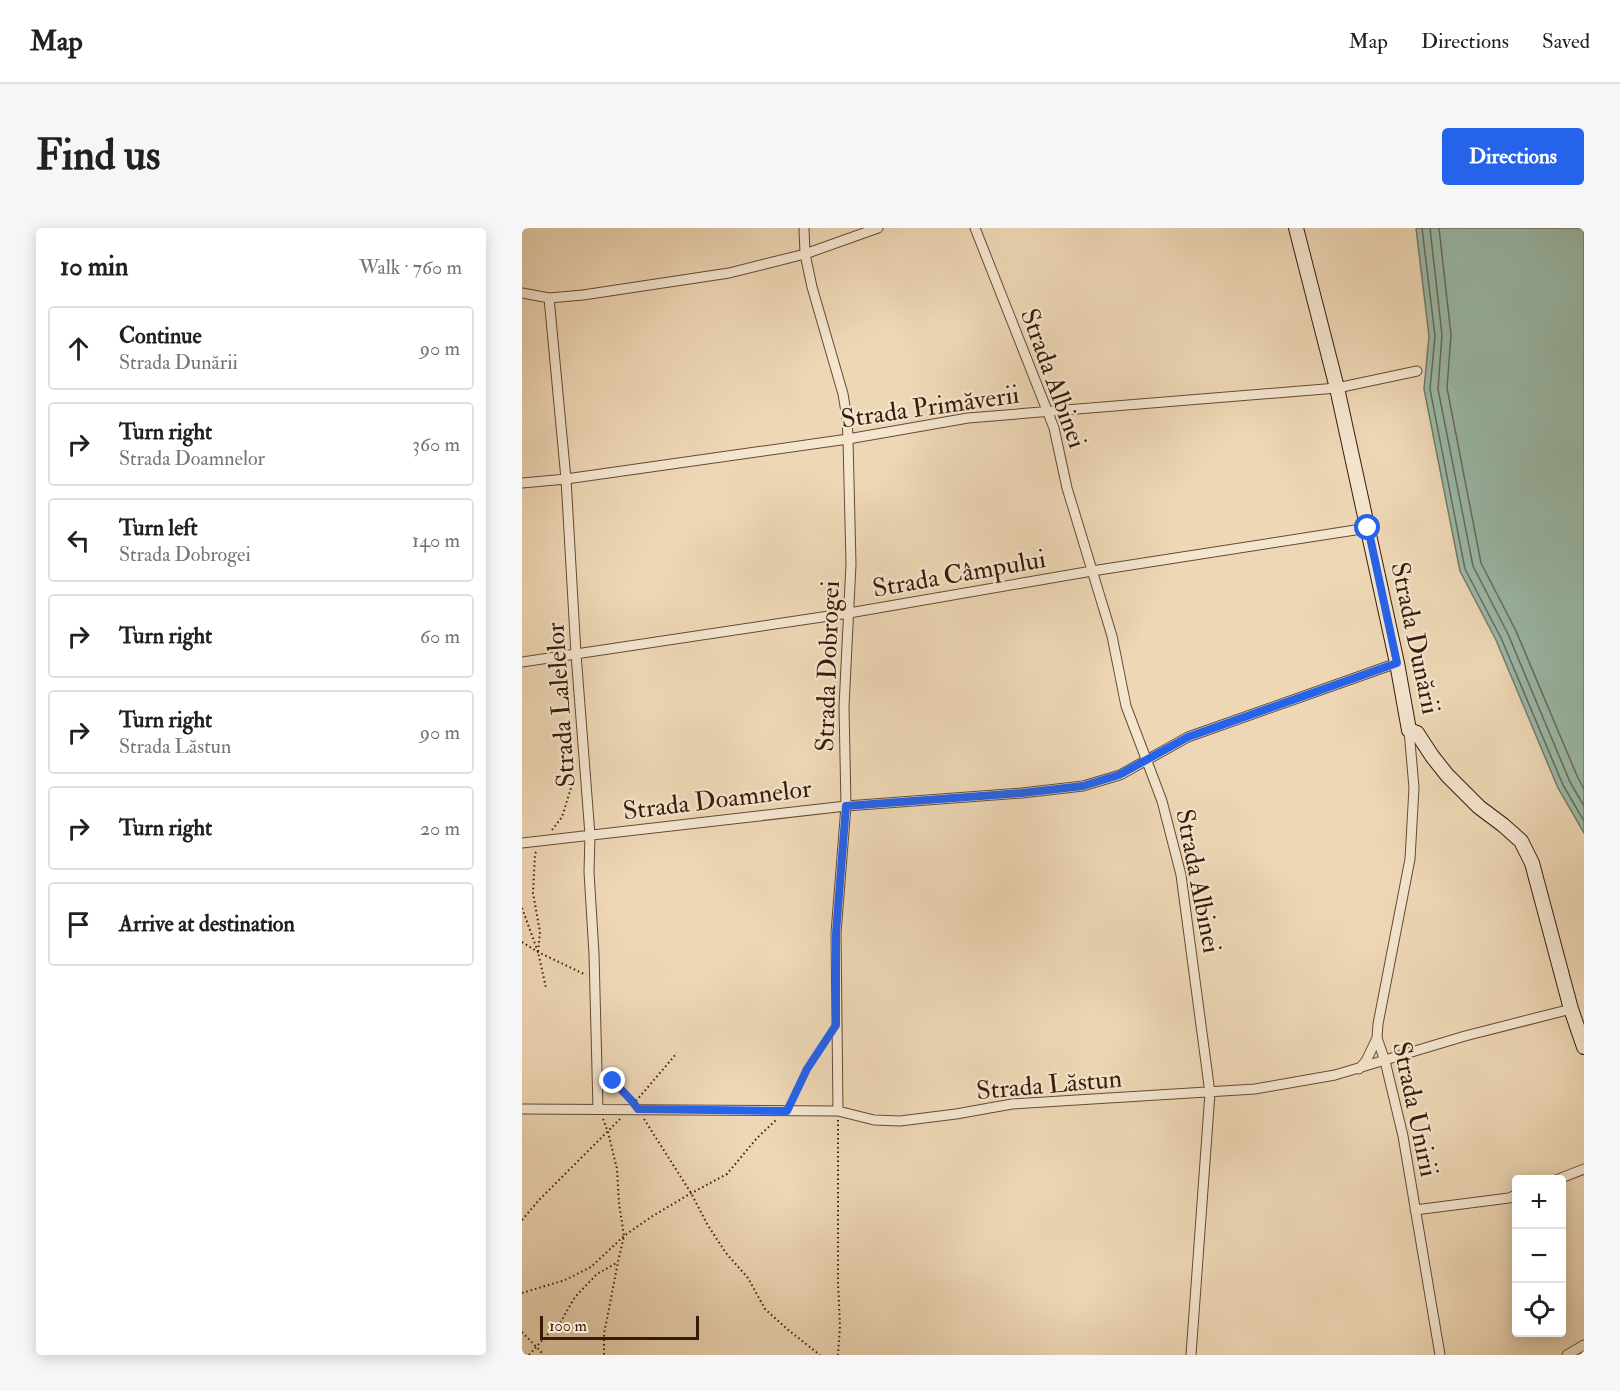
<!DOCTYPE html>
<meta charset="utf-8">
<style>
:root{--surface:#fff;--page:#f6f6f6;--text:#202124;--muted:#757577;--line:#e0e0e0;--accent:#2563eb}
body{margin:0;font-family:"IM FELL Double Pica",serif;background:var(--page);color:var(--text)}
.controls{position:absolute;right:18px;bottom:18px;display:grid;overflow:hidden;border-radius:6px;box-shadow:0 3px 15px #0003}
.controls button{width:54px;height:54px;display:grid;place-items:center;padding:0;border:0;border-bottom:2px solid var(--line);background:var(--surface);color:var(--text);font:30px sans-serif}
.scale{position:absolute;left:18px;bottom:15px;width:159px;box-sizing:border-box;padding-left:6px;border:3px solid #381a0a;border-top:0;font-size:16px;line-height:21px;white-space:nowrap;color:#381a0a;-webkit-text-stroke:4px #f4e5cf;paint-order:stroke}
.stop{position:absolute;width:18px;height:18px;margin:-14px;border:4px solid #2563eb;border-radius:50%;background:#fff}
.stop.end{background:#2563eb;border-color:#fff;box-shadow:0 2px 6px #0008}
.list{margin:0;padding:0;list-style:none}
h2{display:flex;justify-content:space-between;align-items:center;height:78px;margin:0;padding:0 24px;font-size:26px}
h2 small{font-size:20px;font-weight:400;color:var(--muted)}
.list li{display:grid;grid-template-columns:39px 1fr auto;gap:18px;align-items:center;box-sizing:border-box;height:84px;margin:0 12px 12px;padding:0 12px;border:2px solid var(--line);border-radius:6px}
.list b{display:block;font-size:22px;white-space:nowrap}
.list p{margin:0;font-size:20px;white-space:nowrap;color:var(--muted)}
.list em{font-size:20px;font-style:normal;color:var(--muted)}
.icon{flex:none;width:33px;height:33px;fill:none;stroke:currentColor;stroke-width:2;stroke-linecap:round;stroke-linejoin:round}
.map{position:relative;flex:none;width:1062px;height:1127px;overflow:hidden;border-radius:6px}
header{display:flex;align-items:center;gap:36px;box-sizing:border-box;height:84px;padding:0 30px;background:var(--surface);border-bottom:2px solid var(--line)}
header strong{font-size:28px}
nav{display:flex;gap:33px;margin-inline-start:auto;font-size:21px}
.intro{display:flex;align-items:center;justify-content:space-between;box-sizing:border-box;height:144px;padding:0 36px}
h1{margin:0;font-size:42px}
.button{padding:15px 27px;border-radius:6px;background:var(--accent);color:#fff;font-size:21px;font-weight:700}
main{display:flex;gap:36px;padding:0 36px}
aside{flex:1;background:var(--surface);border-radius:6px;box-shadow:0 3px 15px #0003}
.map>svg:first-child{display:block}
.water{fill:#9abaa9;stroke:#737a69;stroke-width:1.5}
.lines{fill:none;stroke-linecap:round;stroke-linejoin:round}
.shore{stroke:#696a5a;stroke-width:1.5}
.minor-casing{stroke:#664935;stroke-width:11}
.secondary-casing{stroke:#381a0a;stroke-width:16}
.path{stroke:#381a0a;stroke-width:2;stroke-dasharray:1.5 3;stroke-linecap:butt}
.minor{stroke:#f4e5cf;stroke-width:9}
.secondary{stroke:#f4e5cf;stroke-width:14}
.route{stroke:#2563eb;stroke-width:8}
.labels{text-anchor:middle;stroke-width:4.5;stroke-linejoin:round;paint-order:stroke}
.street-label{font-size:26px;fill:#381a0a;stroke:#f4e5cf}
</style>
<header>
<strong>Map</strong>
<nav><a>Map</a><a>Directions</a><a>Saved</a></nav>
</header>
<div class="intro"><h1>Find us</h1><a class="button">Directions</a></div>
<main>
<aside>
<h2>10 min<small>Walk · 760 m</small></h2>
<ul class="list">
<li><svg class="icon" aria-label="ahead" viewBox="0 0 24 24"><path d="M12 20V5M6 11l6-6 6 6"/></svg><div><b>Continue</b><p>Strada Dunării</p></div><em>90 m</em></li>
<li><svg class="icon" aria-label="right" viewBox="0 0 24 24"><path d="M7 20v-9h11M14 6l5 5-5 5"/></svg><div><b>Turn right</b><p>Strada Doamnelor</p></div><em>360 m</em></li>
<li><svg class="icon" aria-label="left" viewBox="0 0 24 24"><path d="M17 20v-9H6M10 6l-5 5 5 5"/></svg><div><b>Turn left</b><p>Strada Dobrogei</p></div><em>140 m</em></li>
<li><svg class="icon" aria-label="right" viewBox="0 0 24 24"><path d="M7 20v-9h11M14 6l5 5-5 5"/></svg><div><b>Turn right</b></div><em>60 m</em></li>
<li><svg class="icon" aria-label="right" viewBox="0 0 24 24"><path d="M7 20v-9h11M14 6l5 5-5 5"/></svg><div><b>Turn right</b><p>Strada Lăstun</p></div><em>90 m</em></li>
<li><svg class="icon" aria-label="right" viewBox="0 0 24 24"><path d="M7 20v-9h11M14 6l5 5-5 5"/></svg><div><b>Turn right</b></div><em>20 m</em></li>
<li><svg class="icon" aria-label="arrive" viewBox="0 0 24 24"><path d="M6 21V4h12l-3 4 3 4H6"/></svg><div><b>Arrive at destination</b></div></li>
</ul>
</aside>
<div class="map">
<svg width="1062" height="1127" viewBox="0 0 1062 1127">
<rect width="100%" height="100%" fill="#eed7b5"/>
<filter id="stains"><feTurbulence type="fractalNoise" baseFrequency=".00333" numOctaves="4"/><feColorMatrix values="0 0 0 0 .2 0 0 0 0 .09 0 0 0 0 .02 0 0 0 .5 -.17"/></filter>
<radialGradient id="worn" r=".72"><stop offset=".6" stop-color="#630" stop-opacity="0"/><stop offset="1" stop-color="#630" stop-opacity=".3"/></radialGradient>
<!-- water -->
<path class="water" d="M894,0H1062V605L1036,560L974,412L938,343L902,161L907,108Z"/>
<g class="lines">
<!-- shore -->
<path class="shore" d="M900,0L913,108L908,161L943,341L979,410L1041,557L1062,593
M908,0L920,107L916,161L951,338L986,406L1048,554L1062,578
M917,0L929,107L925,160L959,335L994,403L1056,550L1062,561"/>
<defs>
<path id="minor" d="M282,0L283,26L290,59L321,166L325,190L326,211L329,336L322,479L324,578L314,705L316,883
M453,0L532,200L545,260L590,408L604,478L640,573L659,647L688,865L669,1127
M0,65L27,70L61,67L207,45L283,26L356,0
M27,70L44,251L54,426L68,607L67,644L72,726L76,881
M0,255L44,251L326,211L446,190L815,160L895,143
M0,434L327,385L570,343L846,300
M887,502L892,560L888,631L856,796L855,810L863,833L881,908L918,1127
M0,615L324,578L500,565L561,558L598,547L666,509L875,435
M837,841L844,833L855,810
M0,881L316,883L352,892L378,893L434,886L490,876L733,861L813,847L943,808L1049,781
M1034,952L1062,941
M893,982L987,970L994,967
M1045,1127L1062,1117"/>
<path id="secondary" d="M774,0L815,160L875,435L887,502L895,505L910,528L925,547L957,579L981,597L999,613L1010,635L1049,781L1062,819"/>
</defs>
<!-- minor casing -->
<use href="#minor" class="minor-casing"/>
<!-- secondary casing -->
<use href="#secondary" class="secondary-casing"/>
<!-- path -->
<path class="path" d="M30,602L40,589L53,547
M14,624L13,626L11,665L18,704L16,724
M0,680L16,724L24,760
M0,714L16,724L64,747
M85,849L109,872
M114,873L155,825
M269,874L285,841L305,812
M81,891L86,904L95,941L97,975L102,1008L96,1034L82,1106V1127
M122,891L169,965L185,996L204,1025L226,1050L243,1081L265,1101L298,1127
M316,892V1054L318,1098L316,1127
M0,992L17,972L98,891
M0,1065L43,1052L69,1039L102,1008L129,989L166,967L205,946L235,910L254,892
M0,1104L22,1127
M7,1127L23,1109L38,1095L53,1069L75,1046L96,1034"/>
<!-- minor -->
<use href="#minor" class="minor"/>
<!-- secondary -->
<use href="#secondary" class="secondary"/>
</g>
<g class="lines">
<!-- route -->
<path class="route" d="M91,853L110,873L116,881L265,883L285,841L314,797V705L324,578L500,565L561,558L597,547L666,509L875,435L846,300"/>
</g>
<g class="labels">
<!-- street labels -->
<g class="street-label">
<text transform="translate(532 150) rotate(70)" y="9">Strada Albinei</text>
<text transform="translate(408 178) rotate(-8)" y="9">Strada Primăverii</text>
<text transform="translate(437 345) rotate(-10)" y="9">Strada Câmpului</text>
<text transform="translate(894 410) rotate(78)" y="9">Strada Dunării</text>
<text transform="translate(305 438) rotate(-88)" y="9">Strada Dobrogei</text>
<text transform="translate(38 477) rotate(-94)" y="9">Strada Lalelelor</text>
<text transform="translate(195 571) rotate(-7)" y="9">Strada Doamnelor</text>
<text transform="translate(677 653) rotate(79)" y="9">Strada Albinei</text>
<text transform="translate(527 856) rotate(-5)" y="9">Strada Lăstun</text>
<text transform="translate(894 881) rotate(78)" y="9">Strada Unirii</text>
</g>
</g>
<rect width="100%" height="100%" filter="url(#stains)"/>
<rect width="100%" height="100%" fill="url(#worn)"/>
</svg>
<div class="controls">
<button>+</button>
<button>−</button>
<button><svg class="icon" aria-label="locate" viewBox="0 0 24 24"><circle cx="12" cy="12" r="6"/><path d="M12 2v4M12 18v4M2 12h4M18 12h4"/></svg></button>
</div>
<div class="scale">100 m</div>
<div class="stop" style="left:846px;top:300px"></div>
<div class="stop end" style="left:91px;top:853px"></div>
</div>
</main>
